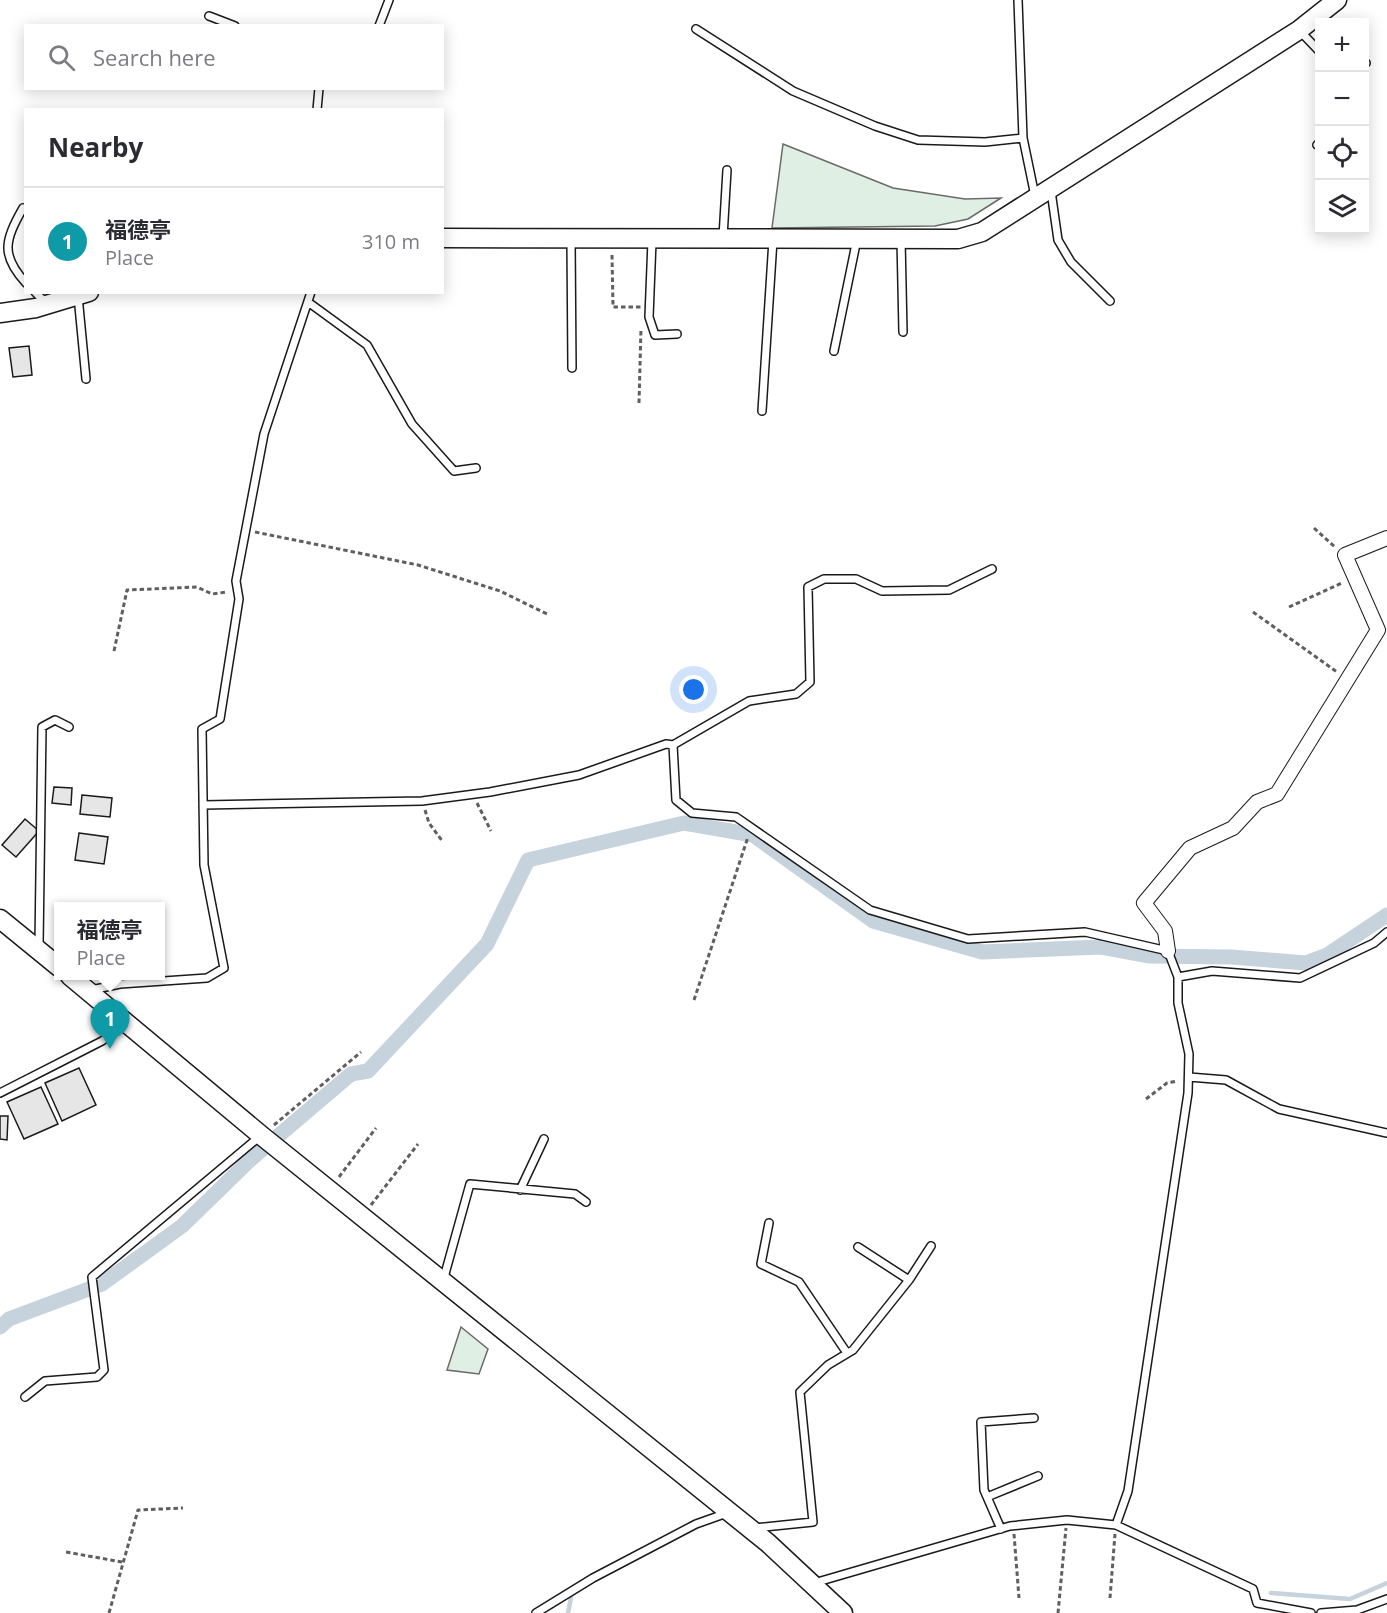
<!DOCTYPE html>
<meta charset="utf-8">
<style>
:root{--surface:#fff;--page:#f2f2f3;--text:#2b2b33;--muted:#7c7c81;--line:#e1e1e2;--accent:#c62828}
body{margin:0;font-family:"Open Sans","Noto Sans TC",sans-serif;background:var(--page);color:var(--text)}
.controls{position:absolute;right:18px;top:18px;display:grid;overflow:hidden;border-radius:0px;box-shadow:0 3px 15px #0003}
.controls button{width:54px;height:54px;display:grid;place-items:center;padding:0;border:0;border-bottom:2px solid var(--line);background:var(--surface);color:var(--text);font:30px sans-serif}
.you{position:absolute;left:694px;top:690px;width:21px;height:21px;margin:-15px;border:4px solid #fff;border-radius:50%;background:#1a73e8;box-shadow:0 0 0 9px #1a73e833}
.badge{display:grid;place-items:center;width:39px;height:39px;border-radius:50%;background:var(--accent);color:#fff;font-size:20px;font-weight:700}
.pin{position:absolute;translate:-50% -50px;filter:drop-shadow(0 2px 3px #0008)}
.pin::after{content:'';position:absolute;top:32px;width:21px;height:18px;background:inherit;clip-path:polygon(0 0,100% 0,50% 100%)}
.popup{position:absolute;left:54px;top:902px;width:111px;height:78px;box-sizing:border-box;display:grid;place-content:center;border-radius:0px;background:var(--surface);filter:drop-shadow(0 2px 4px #0005);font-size:20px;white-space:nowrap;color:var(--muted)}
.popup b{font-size:22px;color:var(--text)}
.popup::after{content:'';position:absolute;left:50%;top:100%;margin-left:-12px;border:12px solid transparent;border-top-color:var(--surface)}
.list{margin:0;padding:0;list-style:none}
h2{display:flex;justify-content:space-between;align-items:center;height:78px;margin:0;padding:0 24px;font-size:26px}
h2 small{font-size:20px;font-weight:400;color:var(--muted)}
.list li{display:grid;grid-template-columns:39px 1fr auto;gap:18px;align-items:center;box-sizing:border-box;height:108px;padding:0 24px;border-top:2px solid var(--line)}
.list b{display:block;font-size:22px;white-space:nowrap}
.list p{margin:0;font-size:20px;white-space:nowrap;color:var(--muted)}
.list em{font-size:20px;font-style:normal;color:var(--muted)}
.icon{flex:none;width:33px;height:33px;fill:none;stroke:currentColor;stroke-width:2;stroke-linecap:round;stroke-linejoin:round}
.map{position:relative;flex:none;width:1387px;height:1613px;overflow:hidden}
.search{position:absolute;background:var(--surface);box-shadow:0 3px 15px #0003;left:24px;top:24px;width:420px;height:66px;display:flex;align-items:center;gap:15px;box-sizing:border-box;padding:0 21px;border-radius:0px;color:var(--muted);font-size:22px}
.panel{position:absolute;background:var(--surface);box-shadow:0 3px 15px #0003;left:24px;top:108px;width:420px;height:186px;border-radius:0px}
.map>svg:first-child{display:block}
.green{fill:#e0efe3;stroke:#6a6a6a;stroke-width:1.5}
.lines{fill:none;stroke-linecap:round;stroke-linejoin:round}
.stream{stroke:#c6d2dc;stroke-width:4.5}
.canal{stroke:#c6d2dc;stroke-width:15}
.building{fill:#e6e6e6;stroke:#1a1a1a;stroke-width:1.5}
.lane-casing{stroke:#1a1a1a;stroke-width:10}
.street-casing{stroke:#1a1a1a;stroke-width:16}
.secondary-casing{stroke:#1a1a1a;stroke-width:21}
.path{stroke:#5f5f5f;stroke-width:3;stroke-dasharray:4.5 3;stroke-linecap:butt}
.lane{stroke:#fff;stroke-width:7}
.street{stroke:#fff;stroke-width:14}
.secondary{stroke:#fff;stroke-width:18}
</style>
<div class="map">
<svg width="1387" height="1613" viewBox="0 0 1387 1613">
<rect width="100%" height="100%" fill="#fff"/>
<!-- green -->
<path class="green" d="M783,144L893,188L965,199L1001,198L968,219L935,226L772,228Z
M461,1327L488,1349L479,1374L447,1370Z"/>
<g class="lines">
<!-- stream -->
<path class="stream" d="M1271,1593L1350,1599L1387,1583
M568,1613L571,1598"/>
<!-- canal -->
<path class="canal" d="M0,1327L9,1319L102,1284L182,1226L251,1159L351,1074L368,1071L487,944L528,860L684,823L753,835L873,921L982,952L1101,947L1150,956L1231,957L1306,963L1327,955L1387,915"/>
</g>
<!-- building -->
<path class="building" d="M29,346L32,375L13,377L9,348Z
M54,787L72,788L71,805L52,803Z
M82,795L112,798L110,817L80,814Z
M25,819L39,831L16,857L2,845Z
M79,833L108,837L104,864L75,860Z
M79,1068L96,1105L62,1121L45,1083Z
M41,1087L58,1124L24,1139L7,1102Z
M0,1116H8L7,1140L0,1139Z"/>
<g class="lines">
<defs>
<path id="lane" d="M1018,0L1023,138L1035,196
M209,16L235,26
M379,26L389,0
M696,29L793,91L875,126L918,140L985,142L1023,138
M1299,30L1320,52
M1364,63H1366
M317,110L319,88
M1317,145L1320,142
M1051,191L1058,240L1071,262L1110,301
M23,208C5,240 0,255 26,283
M723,237L727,170
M571,239L572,368
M901,239L903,332
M652,241L649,317L655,335L677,334
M35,292L46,303
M78,296L86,379
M308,302L367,345L412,424L454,471L476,468
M834,351L857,239
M762,411L773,240
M673,745L749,701L796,694L810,682L808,587L824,579H856L882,591L949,590L992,569
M203,805L422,801L490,792L579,775L666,744L673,745L676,800L692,813L736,817L870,910L968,939L1085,932L1168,951L1178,977V1003L1189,1054L1188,1093L1128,1491L1116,1525L1067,1520L1010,1526L814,1583
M39,946L42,727L55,720L69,727
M1178,977L1212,971L1300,978L1374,943L1387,932
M91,990L120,984L207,978L224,968L204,865L202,729L220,719L239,599L236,581L264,434L311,292
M1189,1077L1226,1080L1279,1109L1387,1133
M0,1093L102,1041L126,1023
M520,1190L544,1139
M769,1223L761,1264L799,1282L847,1353
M858,1247L909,1280
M443,1281L470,1184L575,1194L586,1202
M25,1397L45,1381L97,1377L104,1370L92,1277L259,1137
M987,1497L1038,1476
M1116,1525L1253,1589L1257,1603L1311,1613
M755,1528L813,1522L800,1392L828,1365L853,1350L909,1280L931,1246
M1001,1529L984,1490L981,1422L1034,1418
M536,1613L593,1578L696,1524L727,1513
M1321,1613L1357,1610L1387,1599"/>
<path id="street" d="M1168,951L1165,931L1144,903L1190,848L1233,828L1257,802L1277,794L1378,630L1345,555L1387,538"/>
<path id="secondary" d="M442,238L958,239L982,232L1299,30L1337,0
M0,313L36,308L89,292
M0,919L59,967
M70,976L262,1136L768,1543L843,1613"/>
</defs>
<!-- lane casing -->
<use href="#lane" class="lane-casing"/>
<!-- street casing -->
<use href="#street" class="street-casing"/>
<!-- secondary casing -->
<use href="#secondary" class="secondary-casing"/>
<!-- path -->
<path class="path" d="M612,255L613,307H641
M639,403L641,328
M1314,528L1335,547
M255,532L418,565L500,591L549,615
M1289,607L1342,583
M1253,612L1337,672
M114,651L127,590L197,587L212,594L227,592
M477,803L491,831
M425,810L429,823L443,842
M694,1000L748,837
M1146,1099L1167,1083L1177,1081
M274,1125L361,1052
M339,1177L376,1128
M371,1205L418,1144
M1014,1534L1019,1598
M66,1552L122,1562
M1110,1598L1115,1534
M109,1613L138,1510L183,1508
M1058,1613L1066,1528"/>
<!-- lane -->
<use href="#lane" class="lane"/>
<!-- street -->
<use href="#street" class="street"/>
<!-- secondary -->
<use href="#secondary" class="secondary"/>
</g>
</svg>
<div class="controls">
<button>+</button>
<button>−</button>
<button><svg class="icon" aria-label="locate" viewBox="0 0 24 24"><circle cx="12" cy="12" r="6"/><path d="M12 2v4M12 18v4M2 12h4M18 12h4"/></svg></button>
<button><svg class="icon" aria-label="layers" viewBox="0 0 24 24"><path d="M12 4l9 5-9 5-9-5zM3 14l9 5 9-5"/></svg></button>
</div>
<div class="you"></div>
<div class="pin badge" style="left:110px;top:1049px;background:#0f9aa8">1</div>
<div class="popup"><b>福德亭</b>Place</div>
<div class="search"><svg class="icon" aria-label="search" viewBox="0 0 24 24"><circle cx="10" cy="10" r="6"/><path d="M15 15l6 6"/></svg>Search here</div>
<section class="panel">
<h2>Nearby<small></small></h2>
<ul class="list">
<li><span class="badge" style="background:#0f9aa8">1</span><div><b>福德亭</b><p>Place</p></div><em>310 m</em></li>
</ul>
</section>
</div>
